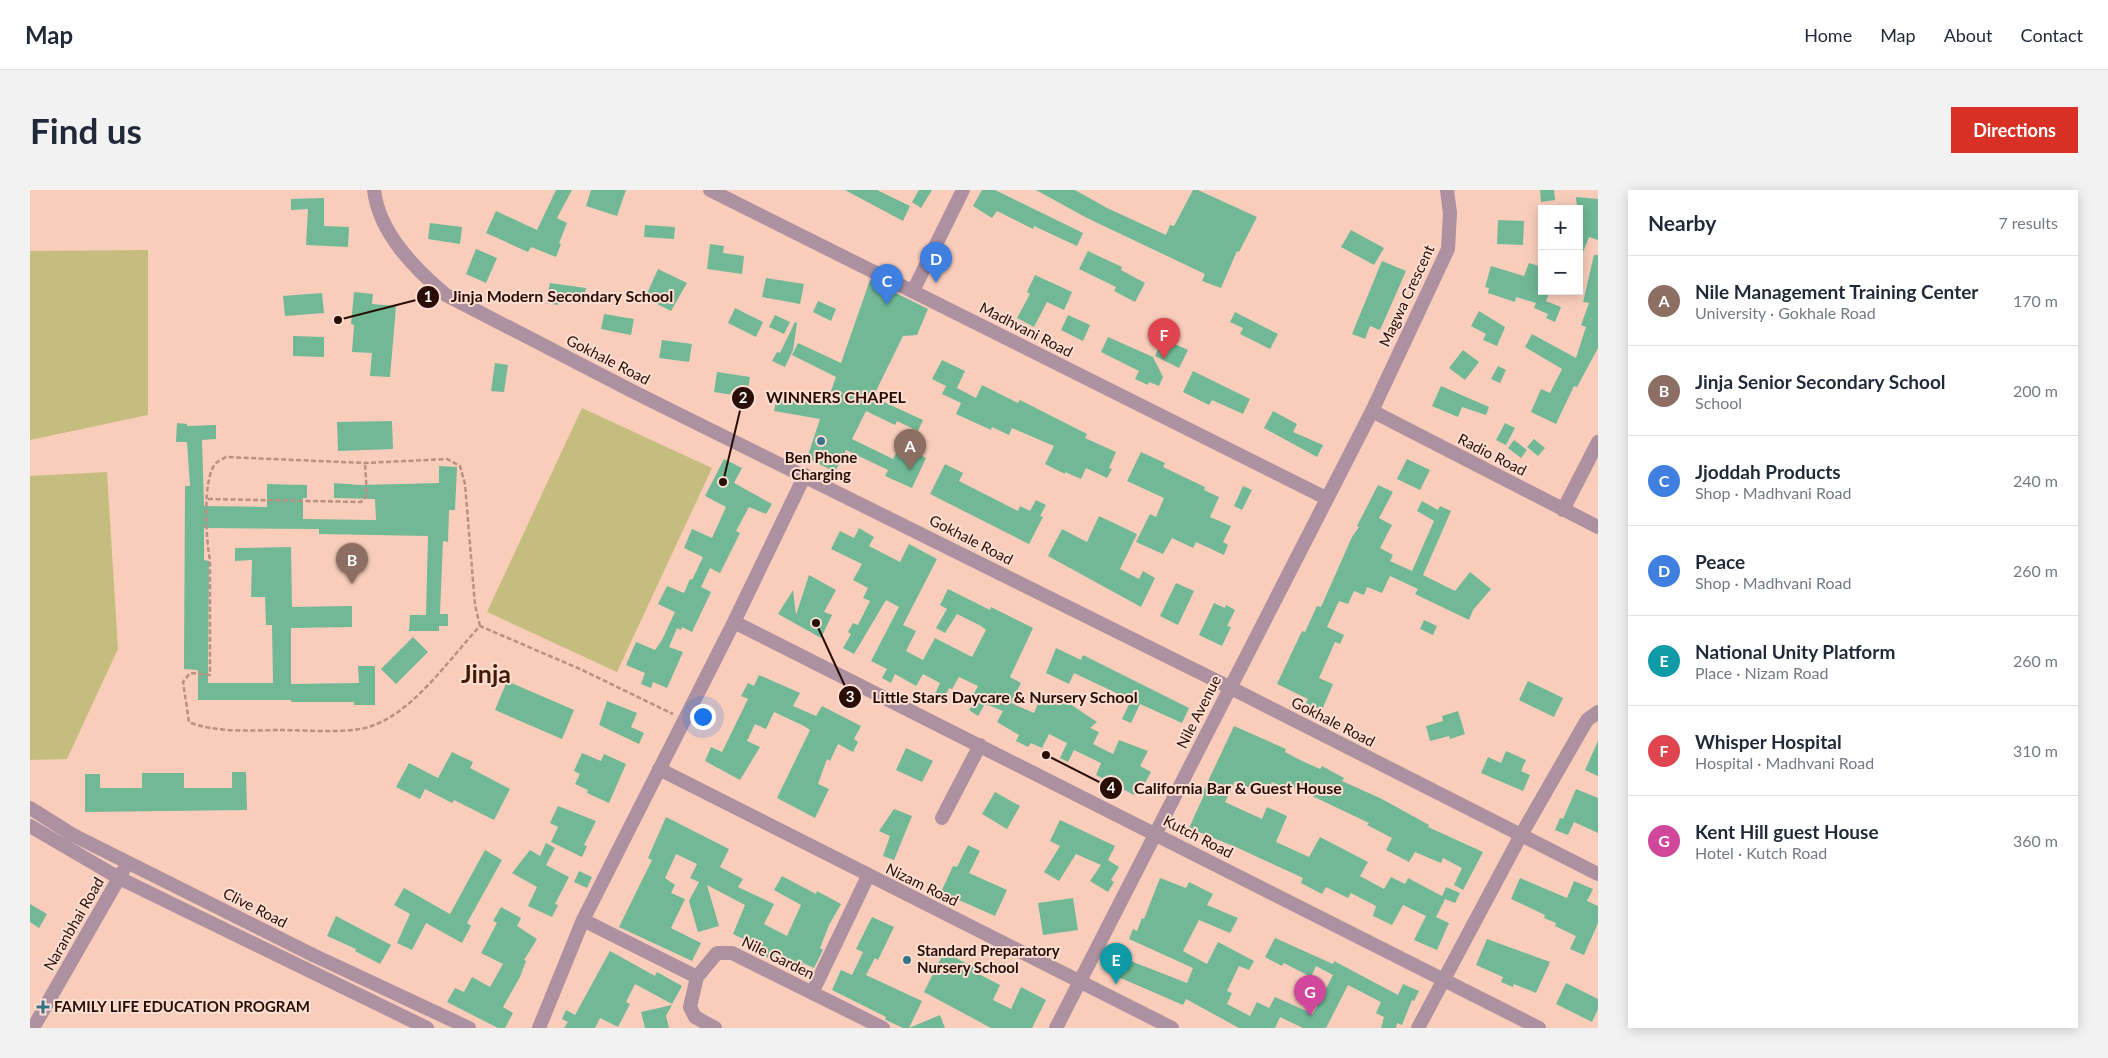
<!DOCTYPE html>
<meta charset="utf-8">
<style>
:root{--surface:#fff;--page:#f2f2f3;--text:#1f2937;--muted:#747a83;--line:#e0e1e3;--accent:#d93025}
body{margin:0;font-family:Lato,sans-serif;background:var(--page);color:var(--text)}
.controls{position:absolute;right:15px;top:15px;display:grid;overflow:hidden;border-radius:0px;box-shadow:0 2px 12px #0003}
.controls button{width:45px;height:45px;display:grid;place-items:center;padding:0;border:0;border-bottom:1px solid var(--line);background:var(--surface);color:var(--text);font:25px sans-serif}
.you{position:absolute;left:672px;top:526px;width:18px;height:18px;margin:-12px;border:4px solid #fff;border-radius:50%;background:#1a73e8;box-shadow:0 0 0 8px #1a73e833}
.badge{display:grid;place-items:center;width:32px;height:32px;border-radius:50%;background:var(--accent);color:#fff;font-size:16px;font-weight:700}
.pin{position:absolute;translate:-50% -41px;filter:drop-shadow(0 1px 2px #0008)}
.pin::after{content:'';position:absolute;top:26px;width:18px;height:15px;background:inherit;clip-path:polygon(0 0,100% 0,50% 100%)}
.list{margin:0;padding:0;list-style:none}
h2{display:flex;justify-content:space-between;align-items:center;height:65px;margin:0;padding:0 20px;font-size:21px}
h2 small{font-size:16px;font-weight:400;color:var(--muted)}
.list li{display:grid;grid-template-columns:32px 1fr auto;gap:15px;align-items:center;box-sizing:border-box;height:90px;padding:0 20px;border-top:1px solid var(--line)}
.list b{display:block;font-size:19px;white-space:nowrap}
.list p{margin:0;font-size:16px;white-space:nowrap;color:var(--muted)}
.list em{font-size:16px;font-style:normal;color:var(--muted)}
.map{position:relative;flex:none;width:1568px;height:838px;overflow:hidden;border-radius:0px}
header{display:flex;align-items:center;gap:30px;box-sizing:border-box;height:70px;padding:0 25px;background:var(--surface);border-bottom:1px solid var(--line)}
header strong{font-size:24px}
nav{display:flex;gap:28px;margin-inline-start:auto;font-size:18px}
.intro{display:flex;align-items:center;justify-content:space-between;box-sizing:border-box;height:120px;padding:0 30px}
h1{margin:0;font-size:35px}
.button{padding:12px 22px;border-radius:0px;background:var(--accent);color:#fff;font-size:18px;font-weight:700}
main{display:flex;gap:30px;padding:0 30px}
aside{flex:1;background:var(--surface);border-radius:0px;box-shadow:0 2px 12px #0003}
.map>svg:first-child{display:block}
.green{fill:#c5bd7e}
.building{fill:#70b896}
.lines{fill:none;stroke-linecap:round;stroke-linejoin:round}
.path{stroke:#b89182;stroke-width:2.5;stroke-dasharray:5 2.5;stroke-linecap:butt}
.minor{stroke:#ad91a1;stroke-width:14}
.poi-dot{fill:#347388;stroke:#fcded2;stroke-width:2}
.labels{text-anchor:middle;stroke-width:4;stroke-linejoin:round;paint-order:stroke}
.street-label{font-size:15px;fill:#280e05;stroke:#fcded2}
.poi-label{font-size:15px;font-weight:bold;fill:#280e05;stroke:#fcded2;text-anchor:start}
.town-label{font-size:25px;font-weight:bold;fill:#461905;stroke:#fcded2}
.leader{fill:none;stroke:#280e05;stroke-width:2}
.callout-dot{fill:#280e05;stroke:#fcded2;stroke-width:2}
.mark-label{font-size:15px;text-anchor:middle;font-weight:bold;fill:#fff}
.callout-label{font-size:16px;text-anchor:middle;font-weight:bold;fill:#280e05;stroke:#fcded2;stroke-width:4;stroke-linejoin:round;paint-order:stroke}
</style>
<header>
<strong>Map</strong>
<nav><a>Home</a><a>Map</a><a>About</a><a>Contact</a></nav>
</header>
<div class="intro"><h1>Find us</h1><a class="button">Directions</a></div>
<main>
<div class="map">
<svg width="1568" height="838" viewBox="0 0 1568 838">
<rect width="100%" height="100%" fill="#facdbb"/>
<!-- green -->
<path class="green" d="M118,60V225L0,250V61Z
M552,218L682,278L587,482L457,422Z
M77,282L88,459L37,569L0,570V286Z"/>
<!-- building -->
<path class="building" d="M526,0H542L527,28L537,33L529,53L531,54L526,67L501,57L498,62L456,43L466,21L507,40Z
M561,0H596L587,26L556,16Z
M815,0H847L880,16L873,31Z
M889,0H902L891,18L882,12Z
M952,0H965L1053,43L1047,56L1004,36L1003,39L967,21L962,28L943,16Z
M1006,0H1045L1077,18L1136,45L1140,35L1144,36L1163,0H1168L1227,27L1209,62L1207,61L1191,98L1172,91L1175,84L1057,28Z
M1510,0H1524L1525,10L1511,12Z
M1546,7L1568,9V50L1559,47L1550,70L1549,19H1547Z
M294,8V36L319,37L318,57L276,55L278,19L261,20V9Z
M1468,30L1494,31L1493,55L1467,54Z
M400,33L432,37L430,54L398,49Z
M615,35L645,37L644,49L614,47Z
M1321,40L1354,58L1344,75L1311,57Z
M680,54L694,56L693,63L714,66L712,84L677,79Z
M446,59L467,68L456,93L436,84Z
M1058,61L1092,77L1091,80L1115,93L1105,112L1084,101L1086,97L1049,79Z
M1564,65H1568V158L1547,197L1544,196L1526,234L1501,222L1511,199L1520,203L1532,179L1495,157L1502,144L1546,168L1556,137L1551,135L1559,113L1553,112Z
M1352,71L1376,81L1350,140L1340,136L1335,149L1322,144Z
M1499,73L1512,77V101H1520L1516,111L1531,117L1525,132L1516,128L1518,124L1504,118L1506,113L1486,107L1485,112L1458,103L1459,98L1455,97L1461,76L1494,86Z
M628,79L657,93L641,121L615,108Z
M1005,85L1042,102L1034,120L1017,112L1004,137L987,128L1000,104L997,102Z
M736,88L774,94L770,114L732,107Z
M840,90L898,119L887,145L873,146L843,207L893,230L888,241L867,231L865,235L836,221L822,249L863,269L870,255L896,268L882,298L855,286L858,280L816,260L805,282L777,268L790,229L744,221L747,206L796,215L806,187L762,165L768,153L811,173Z
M520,93L556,98L553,114L529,110L528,115L516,113Z
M324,102L343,104L342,114L366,116L360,187L340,186L342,163L322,162L324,135L321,134Z
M292,103L294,123L255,126L253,106Z
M788,111L806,119L801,131L783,122Z
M705,118L733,132L726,147L698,133Z
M1449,121L1475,137L1467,156L1453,150L1456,144L1441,136Z
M1205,122L1248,144L1240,159L1210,144L1213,138L1200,132Z
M574,124L604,129L601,145L571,139Z
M745,125L760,132L754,144L739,137Z
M1038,125L1060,135L1053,151L1031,140Z
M765,132L767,133L763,160L755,177L742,171L747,162L750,163Z
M263,146L294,147V167L263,166Z
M1078,147L1123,167L1133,187L1129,196L1119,192L1118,195L1105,189L1109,181L1071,162Z
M632,150L662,154L659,172L629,168Z
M1136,150L1158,160L1149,178L1125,166L1130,154L1134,156Z
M1433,160L1449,172L1435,190L1419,178Z
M912,170L935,181L927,198L946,208L952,195L988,213L990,210L1057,244L1055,248L1086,262L1079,278L1082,279L1077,288L1056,278L1051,289L1035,282V284L1015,274L1024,256L982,238L979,245L962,237L961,240L926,224L931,213L912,204L916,196L902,189Z
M465,173L478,175L474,202L461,201Z
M1468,176L1476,180L1470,193L1461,189Z
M1163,181L1220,209L1213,224L1182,210L1179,215L1153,202Z
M687,182L720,187L717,207L684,202Z
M1411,196L1459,217L1456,225L1432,217L1428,227L1402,216Z
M1243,221L1267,234L1263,242L1293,255L1287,267L1234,238Z
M362,231L363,259L308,261L307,232Z
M147,233L157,234V236L186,235V249L172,250L174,316L237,317V294L277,295V308H273V329L346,330L345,309L304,308V293L331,295L409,293V276L427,277L425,320H419L418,352L413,351L410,424H418V436H409V441H379L380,425H396L398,346L289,344V339L174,338V370L179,371L178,493H243L242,435H236L235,407H221L222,370L205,371V358L261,357L262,417L322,416V437L261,438V494L329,493L328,476H345V515H324V512H261V510H168V480L154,479L155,296H160L157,252H146Z
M1475,233L1485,238L1476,255L1466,250Z
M1504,249L1515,258L1508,266L1497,257Z
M1484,250L1497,260L1491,268L1478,258Z
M1111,262L1135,273L1133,277L1175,297L1174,300L1189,307L1180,327L1201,336L1193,352L1198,355L1194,365L1166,352L1163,358L1142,348L1133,364L1106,352L1120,324L1126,327L1134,308L1097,291Z
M694,269L712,278L704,293L742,314L736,324L719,317L706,341L710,343L690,383L680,378L671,397L681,402L662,442L652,437L651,440L647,438L639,457L653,462L637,498L623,492L621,498L611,494L615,483L596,475L606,452L625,460L632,450L645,422L628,414L637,396L654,403L660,389L662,390L673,367L654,358L662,339L682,348L696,317L675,306Z
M1377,269L1400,280L1390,300L1367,289Z
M915,274L933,283L929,291L988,321L990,316L1000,321L1006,310L1016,315L1010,326L1013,327L999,354L900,304Z
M1348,295L1363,302L1349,328L1362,335L1350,358L1363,365L1360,371L1382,381L1404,331L1387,321L1392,311L1408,320L1410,316L1421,321L1393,385L1425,401L1440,382L1461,399L1443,420L1439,430L1385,404L1388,399L1360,386L1352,403L1337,397L1334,405L1324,401L1318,414L1309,411L1297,437L1314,445L1310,454L1305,452L1289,488L1303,494L1292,520L1276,513L1278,509L1247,494L1272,441L1275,442L1287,416L1291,417L1322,347L1329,337L1327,336Z
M1213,296L1222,300L1212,320L1204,316Z
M1069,326L1107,344L1090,379L1109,389L1113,381L1125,388L1111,417L1018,366L1032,339L1057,352Z
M829,338L844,347L839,356L870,372L879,354L907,369L873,435L886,441L876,461L893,470L905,448L942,467L956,440L951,436L927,424L915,443L906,438L917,419L910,415L918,399L960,420L961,417L1003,438L980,487L991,493L981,513L1004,523L1012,503L1026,508L1028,506L1067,532L1060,538L1069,542L1063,554L1083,564L1089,550L1118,561L1110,576L1121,582L1115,593L1111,591L1104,605L1066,585L1071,573L1044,560L1038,572L1030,568L1037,553L1019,544L1012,558L1001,553L998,557L986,551L989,545L967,532L973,521L955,514L948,526L939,520L946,509L942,507L948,496L929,487L922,499L919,498L914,508L905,504L910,493L893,484L886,496L865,484L861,493L852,488L857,479L841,471L869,417L856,410L824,464L813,458L821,444L818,442L823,433L828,435L840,411L833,408L838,398L823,390L832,374L801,359L810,341L824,348Z
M779,385L806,400L794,422L802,425L791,448L748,424L763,400L766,425Z
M1146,393L1164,401L1148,435L1130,426Z
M1184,413L1195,418L1196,415L1205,420L1197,436L1201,437L1192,456L1169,445Z
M1394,430L1407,436L1403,445L1390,439Z
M383,447L398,462L366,494L351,479Z
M1026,458L1051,470L1053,465L1159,518L1152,533L1110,514L1101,533L1092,529L1101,510L1044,483L1039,494L1016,483Z
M729,485L770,503L763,516L786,526L792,516L831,536L824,549L828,552L823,562L808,554L800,571L797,569L788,594L799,599L785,628L747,608L780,540L774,536L744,522L736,539L725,534L717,551L730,557L710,590L675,571L681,557L692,562L718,509L711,506L718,493L724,496Z
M477,491L544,520L532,549L465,520Z
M1498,491L1533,508L1524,527L1489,510Z
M577,511L607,523L601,537L614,543L609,554L569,535Z
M1428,521L1435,544L1420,549L1419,546L1400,551L1396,536L1413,531L1412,526Z
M1204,536L1256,559L1255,562L1270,570L1290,579L1292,576L1314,588L1312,591L1352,609L1399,635L1398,637L1453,662L1433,700L1424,695L1432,678L1413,668L1411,673L1385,662L1379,672L1356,660L1362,648L1337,635L1339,633L1259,595L1258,599L1242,592L1235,605L1205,591L1195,612L1232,629L1237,617L1257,626L1246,652L1279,667L1290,647L1338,672L1330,686L1354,699L1361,687L1375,694L1378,688L1412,706L1416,697L1430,703L1425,713L1415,709L1406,727L1419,733L1407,760L1384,750L1396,726L1373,715L1362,735L1343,726L1346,716L1321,703L1318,708L1296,697L1292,704L1271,693L1273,688L1208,658L1159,638L1174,605L1172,604Z
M1568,551V586L1555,580Z
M876,558L903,571L892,592L866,580Z
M1476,561L1496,570L1491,581L1500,585L1493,601L1451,583L1458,567L1471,573Z
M422,562L443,572L440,578L480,599L464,630L424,610L422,613L395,599L390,609L366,597L379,573L408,588Z
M552,563L571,571L574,564L596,574L579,613L557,603L558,600L545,594L550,584L544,581Z
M202,582H216L217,620L55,622V584H70V598H112V583H154V598H202Z
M1546,599L1568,608V643L1544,632L1538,645L1525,640L1530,628L1533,629Z
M965,602L990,616L977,639L952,624Z
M528,616L566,631L554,655L557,656L552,667L521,652L528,637L520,633Z
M864,619L882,626L864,670L853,666L860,646L849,641Z
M636,627L699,659L690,677L713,689L708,697L744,714L734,734L757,746L771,715L744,700L752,686L786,704L787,701L811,714L799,735L790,758L793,760L784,778L773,773L768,784L727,762L730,757L703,744L715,715L677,695L689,736L668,742L659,711L669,692L660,688L667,674L646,664L635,688L645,695L641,703L655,709L641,738L671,753L662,771L589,737L622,670L618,668Z
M1030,630L1085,656L1078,670L1089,677L1081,690L1084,692L1078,702L1060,691L1071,675L1046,664L1029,691L1014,682L1030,656L1020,651Z
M516,653L525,658L516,675L539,687L525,714L528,715L522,727L498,716L507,697L482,683L500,660L510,666Z
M938,655L950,661L939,683L977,700L965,726L911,702L923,676L927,677Z
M455,660L472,670L437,733L441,736L432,753L396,733L382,760L367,753L380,724L364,715L374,698L420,724Z
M549,681L562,687L557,698L544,692Z
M1130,688L1156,698L1159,692L1183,704L1177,715L1208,728L1200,743L1169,730L1153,761L1177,774L1188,752L1224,771L1219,780L1209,776L1197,801L1202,803L1197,814L1220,826L1227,812L1239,818L1245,807L1283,824L1303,785L1286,776L1281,787L1254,773L1252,776L1235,767L1245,748L1303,774L1304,771L1368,805L1373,794L1389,801L1384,811L1382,810L1372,835L1367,833L1366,838H1351L1354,827L1346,823L1351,812L1318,795L1296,838H1273L1250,827L1245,838H1209L1156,809L1153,815L1086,786L1093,768L1157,793L1163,778L1099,749L1103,739L1107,741L1112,728L1114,729Z
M1490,688L1537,708L1544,691L1563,699L1557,711L1568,716V733L1554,765L1540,759L1546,746L1525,736L1526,733L1514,728L1515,725L1481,709Z
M1043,708L1048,740L1013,745L1008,713Z
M0,714L17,724L9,738L0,732Z
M471,717L491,728L487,736L507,749L494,770L496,771L490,787L473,817L483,823L475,838H468L417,812L425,798L434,802L442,787L460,797L473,774L451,763L467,733L463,731Z
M306,726L361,755L350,774L325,761L326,759L297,746Z
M842,727L864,737L848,770L845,768L836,785L892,811L879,838H873L858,831L855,829L856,827L802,800L811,780L822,785L833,762L826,759Z
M1457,749L1520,772L1506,803L1484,794L1483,797L1471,792L1473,787L1446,775Z
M580,761L625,786L627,782L652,796L642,814L605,794L596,812L600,814L588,837L570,828L565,838H534L538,832L532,829L536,820L545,825Z
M914,762L946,778L945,782L970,795L963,810L981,819L991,797L1016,810L1002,838H961L894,802Z
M1536,793L1568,809V819L1562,832L1526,814Z
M642,815L636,826L639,838H615L611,822Z
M910,825L915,838H879Z"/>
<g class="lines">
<!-- path -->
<path class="path" d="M178,309L331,312L337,305L335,273
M450,436L445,415L435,294L430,276L417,269L335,273L196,267C193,269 188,271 186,273C172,287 176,351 180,370V485L160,483L153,492L159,532C181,542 221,541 246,540C273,540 303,543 330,539C378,531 418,470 450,436L550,479L643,524"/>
<!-- minor -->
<path class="minor" d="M344,0C349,43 385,79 416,105L604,202L1199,497L1568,684
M680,0L1296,308
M883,101L933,0
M1342,221L1568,337
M1533,320L1568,252
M704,432L1509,838
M629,579L1142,838
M0,618L43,645L283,765L439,838
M912,628L950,555
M0,636L89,688L397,838
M553,730L667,787
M782,803L838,686
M3,838L93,681
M509,838L553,730L704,432L775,285
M685,838L665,827L660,817L667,787L687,763H702L853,838
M1026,838L1342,221L1418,59L1420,23L1417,0
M1388,838L1491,645L1557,530L1568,522"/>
</g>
<!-- markers -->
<g class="poi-dot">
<circle cx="791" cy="251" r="5"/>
<circle cx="877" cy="770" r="5"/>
<path d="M10.5 809.5h5v5h5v5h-5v5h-5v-5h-5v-5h5z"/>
</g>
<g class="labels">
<!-- street labels -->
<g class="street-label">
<text transform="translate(1377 106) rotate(-65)" y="5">Magwa Crescent</text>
<text transform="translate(996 140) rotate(27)" y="5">Madhvani Road</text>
<text transform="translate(578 170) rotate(27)" y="5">Gokhale Road</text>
<text transform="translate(1462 265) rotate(27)" y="5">Radio Road</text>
<text transform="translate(941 350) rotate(27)" y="5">Gokhale Road</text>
<text transform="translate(1169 522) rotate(-63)" y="5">Nile Avenue</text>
<text transform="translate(1303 532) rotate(27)" y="5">Gokhale Road</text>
<text transform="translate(1168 647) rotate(27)" y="5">Kutch Road</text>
<text transform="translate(892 695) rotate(26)" y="5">Nizam Road</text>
<text transform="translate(225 718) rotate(27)" y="5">Clive Road</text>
<text transform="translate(44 734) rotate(-60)" y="5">Naranbhai Road</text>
<text transform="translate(748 768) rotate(26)" y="5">Nile Garden</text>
</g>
<!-- poi labels -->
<g class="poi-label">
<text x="791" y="273" text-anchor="middle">Ben Phone<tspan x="791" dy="17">Charging</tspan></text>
<text x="887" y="766">Standard Preparatory<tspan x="887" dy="17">Nursery School</tspan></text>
<text x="24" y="822">FAMILY LIFE EDUCATION PROGRAM</text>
</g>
<!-- town labels -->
<g class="town-label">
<text x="456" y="493">Jinja</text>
</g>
</g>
<!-- callouts -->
<path class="leader" d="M308 130L398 107M693 292L713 208M786 433L820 507M1016 565L1081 598"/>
<g class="callout-dot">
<circle cx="308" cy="130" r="5"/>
<circle cx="693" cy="292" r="5"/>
<circle cx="786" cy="433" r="5"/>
<circle cx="1016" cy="565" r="5"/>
<circle cx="398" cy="107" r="12"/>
<circle cx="713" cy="208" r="12"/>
<circle cx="820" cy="507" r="12"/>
<circle cx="1081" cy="598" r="12"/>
</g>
<g class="mark-label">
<text x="398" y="112">1</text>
<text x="713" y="213">2</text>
<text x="820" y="512">3</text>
<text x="1081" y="603">4</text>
</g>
<g class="callout-label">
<text x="532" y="112">Jinja Modern Secondary School</text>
<text x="806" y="213">WINNERS CHAPEL</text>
<text x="975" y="513">Little Stars Daycare &amp; Nursery School</text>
<text x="1208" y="604">California Bar &amp; Guest House</text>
</g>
</svg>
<div class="controls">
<button>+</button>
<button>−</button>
</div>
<div class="you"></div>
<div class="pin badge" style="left:880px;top:280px;background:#8d6e63">A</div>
<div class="pin badge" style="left:322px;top:394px;background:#8d6e63">B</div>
<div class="pin badge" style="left:857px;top:115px;background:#3f7fe0">C</div>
<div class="pin badge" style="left:906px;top:93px;background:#3f7fe0">D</div>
<div class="pin badge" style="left:1086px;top:794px;background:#0f9aa8">E</div>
<div class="pin badge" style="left:1134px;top:169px;background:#e0444e">F</div>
<div class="pin badge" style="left:1280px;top:826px;background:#d1479c">G</div>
</div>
<aside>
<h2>Nearby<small>7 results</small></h2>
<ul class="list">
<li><span class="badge" style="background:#8d6e63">A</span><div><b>Nile Management Training Center</b><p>University · Gokhale Road</p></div><em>170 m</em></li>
<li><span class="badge" style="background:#8d6e63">B</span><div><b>Jinja Senior Secondary School</b><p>School</p></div><em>200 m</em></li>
<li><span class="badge" style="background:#3f7fe0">C</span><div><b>Jjoddah Products</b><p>Shop · Madhvani Road</p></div><em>240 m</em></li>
<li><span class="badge" style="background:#3f7fe0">D</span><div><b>Peace</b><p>Shop · Madhvani Road</p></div><em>260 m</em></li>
<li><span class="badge" style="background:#0f9aa8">E</span><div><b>National Unity Platform</b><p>Place · Nizam Road</p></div><em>260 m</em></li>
<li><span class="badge" style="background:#e0444e">F</span><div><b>Whisper Hospital</b><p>Hospital · Madhvani Road</p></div><em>310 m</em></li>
<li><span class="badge" style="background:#d1479c">G</span><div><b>Kent Hill guest House</b><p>Hotel · Kutch Road</p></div><em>360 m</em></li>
</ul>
</aside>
</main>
